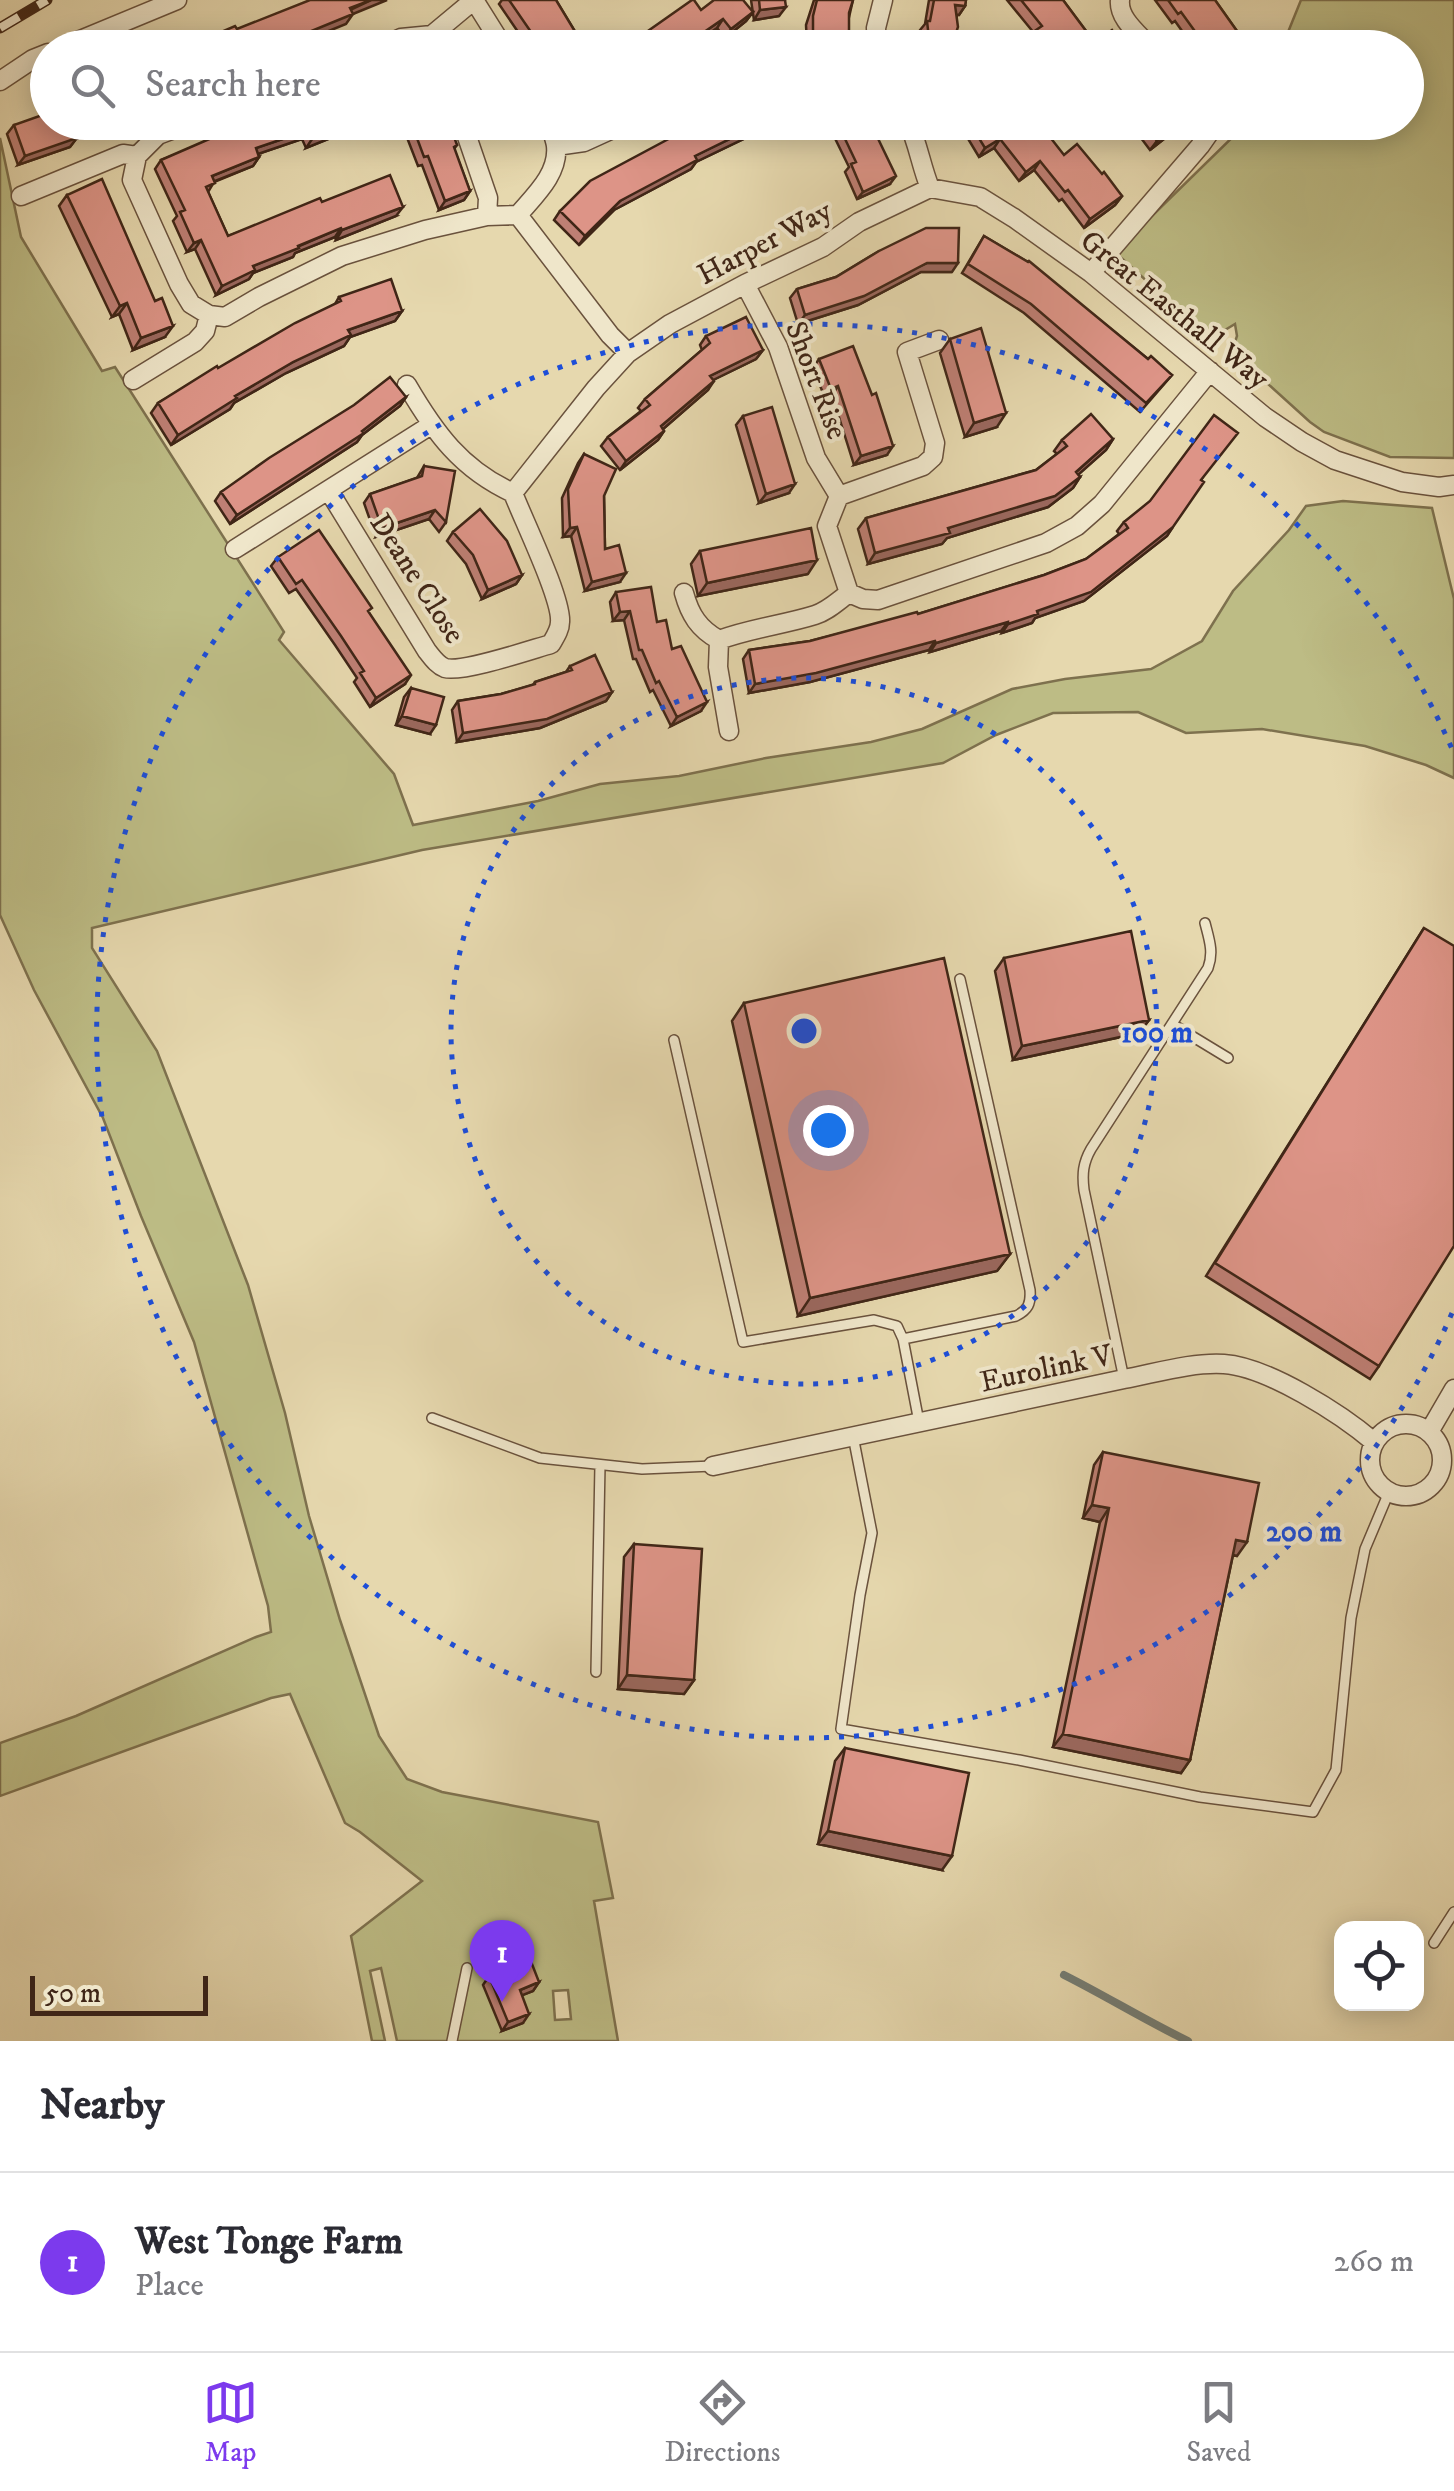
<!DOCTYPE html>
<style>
:root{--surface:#fff;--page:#f7f7f7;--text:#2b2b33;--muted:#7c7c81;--line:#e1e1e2;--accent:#7c3aed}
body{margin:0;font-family:"IM FELL DW Pica",serif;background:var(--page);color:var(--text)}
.controls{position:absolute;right:30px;bottom:30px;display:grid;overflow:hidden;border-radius:20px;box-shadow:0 5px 25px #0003}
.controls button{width:90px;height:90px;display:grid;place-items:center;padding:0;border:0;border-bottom:2px solid var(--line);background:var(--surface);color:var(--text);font:50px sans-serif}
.scale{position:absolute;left:30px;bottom:25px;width:178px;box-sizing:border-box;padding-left:10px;border:5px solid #402617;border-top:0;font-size:28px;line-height:35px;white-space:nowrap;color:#402617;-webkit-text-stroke:8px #efe6ca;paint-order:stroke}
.you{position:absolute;left:828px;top:1130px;width:35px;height:35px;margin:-25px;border:8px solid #fff;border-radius:50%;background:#1a73e8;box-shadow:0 0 0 15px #1a73e833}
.badge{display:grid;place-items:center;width:65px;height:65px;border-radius:50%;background:var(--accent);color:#fff;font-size:32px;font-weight:700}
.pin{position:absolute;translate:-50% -82px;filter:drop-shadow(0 2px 5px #0008)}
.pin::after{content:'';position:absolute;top:52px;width:35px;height:30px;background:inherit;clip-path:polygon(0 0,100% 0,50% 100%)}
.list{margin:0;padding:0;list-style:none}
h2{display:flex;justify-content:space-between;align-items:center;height:130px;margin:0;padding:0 40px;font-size:42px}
h2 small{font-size:32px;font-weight:400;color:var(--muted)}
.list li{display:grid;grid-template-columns:65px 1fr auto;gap:30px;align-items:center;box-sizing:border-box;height:180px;padding:0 40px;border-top:2px solid var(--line)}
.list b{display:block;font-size:38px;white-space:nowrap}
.list p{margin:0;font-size:32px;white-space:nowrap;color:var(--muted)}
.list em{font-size:32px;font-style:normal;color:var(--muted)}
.icon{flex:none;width:55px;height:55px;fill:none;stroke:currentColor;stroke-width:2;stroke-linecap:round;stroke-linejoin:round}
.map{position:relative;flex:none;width:1454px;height:2041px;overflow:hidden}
.search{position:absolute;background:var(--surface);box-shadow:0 5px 25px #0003;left:30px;right:30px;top:30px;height:110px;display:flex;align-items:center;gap:25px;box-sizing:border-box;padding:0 35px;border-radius:55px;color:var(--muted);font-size:38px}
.sheet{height:310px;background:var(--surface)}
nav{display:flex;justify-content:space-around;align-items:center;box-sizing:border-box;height:140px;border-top:2px solid var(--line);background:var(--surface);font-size:28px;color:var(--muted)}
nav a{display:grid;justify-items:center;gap:5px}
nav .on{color:var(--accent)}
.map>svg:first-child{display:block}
.green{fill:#bdbc85;stroke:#7e714e;stroke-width:2.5;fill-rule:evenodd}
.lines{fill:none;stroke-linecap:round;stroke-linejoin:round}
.stream{stroke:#757e75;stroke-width:8}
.lane-casing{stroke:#6a523d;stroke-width:12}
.street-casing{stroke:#6a523d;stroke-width:21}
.lane{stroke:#efe6ca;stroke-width:9}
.street{stroke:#efe6ca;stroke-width:18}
.rail-casing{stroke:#402617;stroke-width:11}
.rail{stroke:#efe6ca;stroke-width:8;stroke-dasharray:22;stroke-linecap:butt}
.wall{fill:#be7f74;stroke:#402617;stroke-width:2.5}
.shaded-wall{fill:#9b685e;stroke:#402617;stroke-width:2.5}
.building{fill:#dd9487;stroke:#402617;stroke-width:2.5}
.ring{fill:none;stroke:#1d4ed8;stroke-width:5;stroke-dasharray:5 10}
.labels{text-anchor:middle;stroke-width:8;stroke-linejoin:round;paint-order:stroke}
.street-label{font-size:30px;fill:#402617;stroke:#efe6ca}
.centre{fill:#1d4ed8;stroke:#efe6ca;stroke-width:5}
.ring-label{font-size:30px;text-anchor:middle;font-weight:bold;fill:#1d4ed8;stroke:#efe6ca;stroke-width:8;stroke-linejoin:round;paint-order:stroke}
</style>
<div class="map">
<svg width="1454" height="2041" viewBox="0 0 1454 2041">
<rect width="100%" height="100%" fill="#e6d8ae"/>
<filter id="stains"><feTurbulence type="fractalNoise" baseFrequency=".002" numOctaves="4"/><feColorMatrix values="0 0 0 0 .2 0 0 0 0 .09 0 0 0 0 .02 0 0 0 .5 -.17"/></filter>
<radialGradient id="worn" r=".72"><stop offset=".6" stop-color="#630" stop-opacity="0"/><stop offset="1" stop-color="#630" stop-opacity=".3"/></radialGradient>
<!-- green -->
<path class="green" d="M1301,0H1454V458L1390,457L1324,432L1310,422L1257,374L1231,354L1237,336L1235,324L1210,339L1115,252L1247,123L1406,122V48L1282,47Z
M0,138L21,237L102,371L115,367L284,632L279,640L394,774L413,825L538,801L600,784L679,776L766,758L871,742L922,729L1012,689L1065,679L1151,669L1202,641L1233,591L1289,530L1306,506L1343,501L1432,508L1454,599V778L1426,765L1365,746L1262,729L1186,733L1138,712L1053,713L996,735L943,763L422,850L92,928V948L157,1051L248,1285L285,1413L309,1516L340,1620L379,1736L407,1779L442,1792L598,1822L613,1898L594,1901L618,2041H397L381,1968L370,1971L385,2041H372L351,1936L422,1881L360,1832L345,1823L290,1694L271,1698L0,1796V1743L76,1716L256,1637L271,1632L268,1606L194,1342L141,1216L103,1118L34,990L0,915ZM568,1990L571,2019L555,2020L553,1991Z"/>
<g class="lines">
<!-- stream -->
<path class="stream" d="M1064,1975C1106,1996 1146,2021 1188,2041"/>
<defs>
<path id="lane" d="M1172,1024L1228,1058
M674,1040L743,1342L874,1320L897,1326L903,1339L919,1422
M903,1339L1016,1316C1028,1310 1031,1304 1030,1290L960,979
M1124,1379L1084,1190C1082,1174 1083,1163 1091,1149L1208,968C1214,952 1209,939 1205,923
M432,1418L540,1458L642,1469L713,1466
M853,1436L872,1533L860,1595L841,1729L1019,1760L1200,1797L1313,1812L1336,1770L1351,1618L1365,1549L1389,1492
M596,1672L600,1465
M1434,1943L1454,1912
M452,2041L467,1968"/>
<path id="street" d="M1120,0C1118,19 1139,34 1151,48
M777,42V48
M61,48L177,0
M379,48L401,38L432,35L474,0L504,48
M877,48L876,28L883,0
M0,81L33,59L48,53
M462,122L488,198L487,216
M908,122C918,143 921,166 930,188L980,197L1014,218L1091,273L1265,417L1302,442L1335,460L1402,482L1439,487L1454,485
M556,146L584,142L628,122
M137,156L132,180L179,284L191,304L209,315L225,317L259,297L342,256L425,230L487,216L518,215L610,335L628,353
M21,196L123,154L137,156L158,135L193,122
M518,215C534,196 559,174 556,146C555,138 551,130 549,122
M1091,273L1200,146L1214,126L1212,122
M745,284L778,347L816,458L839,496
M133,380L195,342L205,331L209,315
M329,491L427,651C432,657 437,665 445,668C462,673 530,650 551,644C555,637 560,630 560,622C562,599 523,519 513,493C461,469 435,433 407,385
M513,493L596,388L628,353L670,324L745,284L823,247L859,222L930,188
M235,549L431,425
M684,593C690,615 699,629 719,640C751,628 783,625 815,615C828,611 838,601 849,593
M849,593L863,599L878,600L1046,543L1077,526L1102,504L1210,371
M849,593L827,526L839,496L923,466L933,457L935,443L907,352L939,340
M719,640L718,667L729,731
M1370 1460a36 36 0 1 1 72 0a36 36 0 1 1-72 0Z
M1429,1432L1454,1389
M713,1466L1124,1379C1156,1373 1192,1362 1224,1364C1268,1367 1341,1414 1374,1442"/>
</defs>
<!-- lane casing -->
<use href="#lane" class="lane-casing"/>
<!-- street casing -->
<use href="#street" class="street-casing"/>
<!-- lane -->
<use href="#lane" class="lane"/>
<!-- street -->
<use href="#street" class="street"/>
<defs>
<path id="rail" d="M0,28L47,0"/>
</defs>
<!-- rail casing -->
<use href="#rail" class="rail-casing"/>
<!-- rail -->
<use href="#rail" class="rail"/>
</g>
<!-- wall -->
<path class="wall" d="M502,0H556L585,48H529L499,4Z
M751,0H785L779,16L754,20Z
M814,0H853L843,43L807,44L806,25Z
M929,0H966L965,6L959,15H957L951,48H923L920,30L925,24Z
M1007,0H1063L1095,43L1125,48H1036L1030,39L1034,33Z
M1155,0H1215L1249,48H1194L1175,21L1172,23Z
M701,10L753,12L746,21L725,38L717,28L688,48H626L628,45Z
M48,122H116L76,139L70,147L18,165L7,134L14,125Z
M370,122L306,148L302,139L258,154L259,157L253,166L214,182L208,192L228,236L322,202L396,216L336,240L335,237L295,253L293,257L253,273L249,279L216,295L195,249L187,252L173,221L177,216L155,169L161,160L247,127Z
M401,122H440L457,145L454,149L470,191L464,200L439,210L422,165L418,166Z
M695,122H768L764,129L696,162L691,169L614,210L579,245L554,220L560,211Z
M827,122H870L890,184L857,199L845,172L849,167Z
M958,122H1017L1024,134L1102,174L1122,196L1115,205L1084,228L1062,199L1059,201L1034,170L1019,181L994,148L979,157Z
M1129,122H1183L1179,127L1150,150Z
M67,195L165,337L133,350L119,314L112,317L59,206Z
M984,236L1028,262L1148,359L1172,375L1140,412L1024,313L962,273Z
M879,251L952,272H921L858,305L798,324L790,298L797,289L836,277Z
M339,297L402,311L395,321L350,337L344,346L286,373L234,403L230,409L171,445L151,413L158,403L335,304Z
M706,336L763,350L756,359L713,380L708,390L663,429L664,431L658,440L620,470L601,446L608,437L641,411L638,408L645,399L702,350L700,345Z
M950,339L997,427L965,437L940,353Z
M819,359L872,395L887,455L854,465L832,395L825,398L813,368Z
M406,397L400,406L362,435L357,442L230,524L215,501L221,492Z
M743,416L789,493L759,503L736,425Z
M1113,439L1106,450L1078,474L1080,477L1073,488L1048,507L947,538L942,544L868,564L858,529L866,518L1036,470L1057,454L1054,451L1062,440Z
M584,454L604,496L605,549L620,582L585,591L571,536L563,537L562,498L578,463Z
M424,466L446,522L439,532L429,519L376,537L364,503L370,494L417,478Z
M1201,480L1167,536L1084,601L1035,618L1032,623L1002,633L1001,631L930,652L929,650L810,682L749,693L743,659L749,650L810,641L918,614L1044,575L1086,559L1119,534L1117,531L1124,522Z
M453,532L522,575L516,584L482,599L466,564L447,541Z
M700,551L808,574L698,596L691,564Z
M278,557L369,613L405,684L370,707L354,682L357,678L335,645L296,589L289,593L271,566Z
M616,592L657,622L672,649L701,711L671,726L653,690L650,692L636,659H633L624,620L613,621L610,602Z
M570,666L612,692L606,701L540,728L457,742L452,710L458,701L501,694L533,685L535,682L566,672Z
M411,688L430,734L396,725L404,697Z
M1424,928L1379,1366L1370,1379L1206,1276Z
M1004,958L1149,1020L1139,1033L1013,1060L995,971Z
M744,1003L1010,1254L997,1271L798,1316L732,1021Z
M1103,1452L1237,1556L1233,1555L1190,1760L1181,1773L1053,1747L1100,1522L1083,1518L1094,1465Z
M634,1544L694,1680L684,1694L618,1689L624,1557Z
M845,1748L942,1870L818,1844L835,1761Z
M489,1976L539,1982L533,1991L522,1995L523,2023L502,2031L483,1985Z"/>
<!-- shaded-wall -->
<path class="shaded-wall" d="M371,0H387L348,16L353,14L346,24L287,48H270Z
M955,5L965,6L959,15L949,14Z
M786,7L779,16L754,20L760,10Z
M753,12L746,21L725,38L731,29Z
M723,19L717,28L688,48H681Z
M849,34L843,43L807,44L813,35Z
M99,122H116L76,139L70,147L18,165L25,156Z
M353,122H370L306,148L312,139Z
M764,122H768L764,129L696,162L691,169L614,210L579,245L585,236L620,201L695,156Z
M1180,122H1183L1179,127L1150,150L1157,141Z
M309,130L302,139L249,157L256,148Z
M1000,139L994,148L979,157L985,148Z
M259,157L253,166L205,185L212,176Z
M1040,161L1034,170L1019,181L1026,172Z
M896,176L890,184L857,199L863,192Z
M470,191L464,200L439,210L445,201Z
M1122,196L1115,205L1084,228L1090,219Z
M403,207L396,216L336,240L342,230Z
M341,228L335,237L295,253L293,257L253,273L249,279L216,295L222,286L253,266Z
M201,240L195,249L187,252L194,243Z
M927,263H958L952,272H921L858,305L798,324L805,315Z
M127,303L119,314L112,317L120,306Z
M402,311L395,321L350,337L344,346L286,373L234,403L230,409L171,445L178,435L235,396L348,330Z
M173,326L165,337L133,350L141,338Z
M763,350L756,359L703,385L710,376Z
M714,381L708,390L655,436L661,426Z
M838,386L832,395L825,398L831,389Z
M406,397L400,406L362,435L357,442L230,524L237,515L362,431Z
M1006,413L997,427L965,437L974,423Z
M664,431L658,440L620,470L626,461Z
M1113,439L1106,450L1069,483L1076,472Z
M893,446L887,455L854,465L861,456Z
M1080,477L1073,488L1048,507L947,538L942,544L868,564L875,553L948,528Z
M795,484L789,493L759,503L766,494Z
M435,510L429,519L376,537L382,528Z
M577,527L571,536L563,537L570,528Z
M1173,527L1167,536L1084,601L1035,618L1032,623L1002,633L1008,624L1037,611Z
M817,560L808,574L698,596L707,583Z
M626,573L620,582L585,591L592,582Z
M522,575L516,584L482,599L488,590Z
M630,611L624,620L613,621L620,612Z
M1008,622L1001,631L930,652L936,643Z
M935,641L929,650L810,682L749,693L755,684Z
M411,675L405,684L370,707L376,698Z
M612,692L606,701L540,728L457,742L463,733Z
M707,702L701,711L671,726L677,717Z
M402,716L436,725L430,734L396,725Z
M1149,1020L1139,1033L1013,1060L1022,1046Z
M1010,1254L997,1271L798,1316L810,1298Z
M1092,1505L1109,1508L1100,1522L1083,1518Z
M1236,1540L1247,1542L1237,1556L1226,1553Z
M627,1675L694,1680L684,1694L618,1689Z
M1063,1734L1190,1760L1181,1773L1053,1747Z
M828,1831L952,1856L942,1870L818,1844Z
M539,1982L533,1991L513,1999L520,1990Z
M529,2014L523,2023L502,2031L508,2022Z"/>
<!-- building -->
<path class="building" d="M310,0H371L350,8L353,14L270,48H184L235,26L237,29Z
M509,0H556L585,48H542Z
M692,0H694L701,10L714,0H743L753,12L731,29L723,19L681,48H629L628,45Z
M759,0H785L786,7L760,10Z
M817,0H853L849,13V34L813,35V16Z
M934,0H966L965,6L955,5L958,27L951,48H930L927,21H930Z
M1021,0H1063L1095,43L1112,30L1125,48H1073L1066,38L1054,48H1050L1036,30L1042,26Z
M1168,0H1215L1249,48H1207L1181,12L1178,14Z
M48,113V122H99L75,132L77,138L25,156L14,125Z
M259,122H353L312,139L309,130L256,148L259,157L212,176L215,183L206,187L228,236L320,198L322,202L390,175L403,207L342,230L341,228L298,246L299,248L253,266L255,270L222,286L201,240L194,243L180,212L185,210L161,160L246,123L247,127Z
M411,122H440L441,126L449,123L457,145L454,147L470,191L445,201L428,156L424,157Z
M695,122H764L695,156L697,160L620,201L585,236L560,211L590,181L689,128L688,126Z
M837,122H870L896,176L863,192L851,164L856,162Z
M969,122H1017L1024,134L1039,123L1064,155L1077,144L1102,174L1104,172L1122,196L1090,219L1068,190L1065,192L1040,161L1026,172L1000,139L985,148Z
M1143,122H1180L1157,141Z
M102,179L155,301L162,298L173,326L141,338L127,303L120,306L67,195Z
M926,228H959L958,263H927L864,296L805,315L797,289L836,277L879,251Z
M984,236L1028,262L1029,261L1148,359L1151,356L1172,375L1146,403L1031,304L968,264Z
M391,279L402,311L348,330L351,335L293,362L235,396L237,398L178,435L158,403L217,366L218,368L295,323L341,301L339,297Z
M746,317L763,350L710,376L714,381L661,426L664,431L626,461L608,437L650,405L645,399L710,343L706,336Z
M981,328L1006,413L974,423L950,339Z
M853,346L872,395L876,393L893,446L861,456L838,386L831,389L819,359Z
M390,377L406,397L362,431L364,433L237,515L221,492L269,458L354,405Z
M772,407L795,484L766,494L743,416Z
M1091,414L1113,439L1076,472L1080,477L1055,496L948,528L950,533L875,553L866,518L1036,470L1067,446L1062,440Z
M1214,415L1238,433L1201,480L1204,482L1173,527L1091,592L1037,611L1038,614L1008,624V622L936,643L935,641L816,673L755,684L749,650L810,641L917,612L918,614L1044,575L1086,559L1128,528L1124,522L1150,501Z
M584,454L616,469L604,496L605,549L619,545L626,573L592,582L577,527L570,528L568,489Z
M424,466L455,471L446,522L435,510L382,528L370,494L422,476Z
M480,509L507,541L522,575L488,590L473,555L453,532Z
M811,528L817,560L707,583L700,551Z
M319,530L372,608L368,611L411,675L376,698L360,673L364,671L341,636L302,580L296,584L278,557Z
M651,587L657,622L666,620L672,649L681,646L707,702L677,717L659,681L656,683L642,650H639L630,611L620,612L616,592Z
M595,655L612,692L547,719L463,733L458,701L501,694L535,684V682L572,670L570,666Z
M411,688L444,697L436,725L402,716Z
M1424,928L1454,946V1246L1379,1366L1215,1263Z
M1131,931L1149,1020L1022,1046L1004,958Z
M944,958L1010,1254L810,1298L744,1003Z
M1103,1452L1259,1483L1247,1542L1236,1540L1190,1760L1063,1734L1109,1508L1092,1505Z
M634,1544L702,1549L694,1680L627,1675Z
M845,1748L969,1773L952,1856L828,1831Z
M530,1959L539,1982L520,1990L529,2014L508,2022L489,1976Z"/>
<!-- distance rings -->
<g class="ring">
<circle cx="804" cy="1031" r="353"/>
<path d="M1452 1313A707 707 0 1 1 1452 749"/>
</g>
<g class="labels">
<!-- street labels -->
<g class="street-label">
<text transform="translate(764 242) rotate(-28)" y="10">Harper Way</text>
<text transform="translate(1175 309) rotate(39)" y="10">Great Easthall Way</text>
<text transform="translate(817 380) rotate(69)" y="10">Short Rise</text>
<text transform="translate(418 578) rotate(57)" y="10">Deane Close</text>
<text transform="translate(1046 1368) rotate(-12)" y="10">Eurolink V</text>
</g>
</g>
<circle cx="804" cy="1031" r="15" class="centre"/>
<g class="ring-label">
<text x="1157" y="1042">100 m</text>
<text x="1304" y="1541">200 m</text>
</g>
<rect width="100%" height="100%" filter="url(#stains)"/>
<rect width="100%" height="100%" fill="url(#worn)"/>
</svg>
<div class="controls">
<button><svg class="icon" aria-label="locate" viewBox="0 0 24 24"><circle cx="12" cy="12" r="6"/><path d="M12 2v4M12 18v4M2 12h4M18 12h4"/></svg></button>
</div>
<div class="scale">50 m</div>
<div class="you"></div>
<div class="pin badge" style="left:502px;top:2002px">1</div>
<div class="search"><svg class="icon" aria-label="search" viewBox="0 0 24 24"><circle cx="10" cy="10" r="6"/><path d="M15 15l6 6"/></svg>Search here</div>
</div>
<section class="sheet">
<h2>Nearby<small></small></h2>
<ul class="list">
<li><span class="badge">1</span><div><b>West Tonge Farm</b><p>Place</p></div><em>260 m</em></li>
</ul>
</section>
<nav>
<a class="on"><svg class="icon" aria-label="map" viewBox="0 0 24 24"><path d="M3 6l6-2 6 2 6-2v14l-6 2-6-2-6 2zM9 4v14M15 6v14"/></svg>Map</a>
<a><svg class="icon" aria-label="directions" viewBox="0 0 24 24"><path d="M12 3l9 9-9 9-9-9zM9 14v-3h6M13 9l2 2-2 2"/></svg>Directions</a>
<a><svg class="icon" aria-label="saved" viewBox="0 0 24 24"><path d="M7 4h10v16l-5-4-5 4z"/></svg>Saved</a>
</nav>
